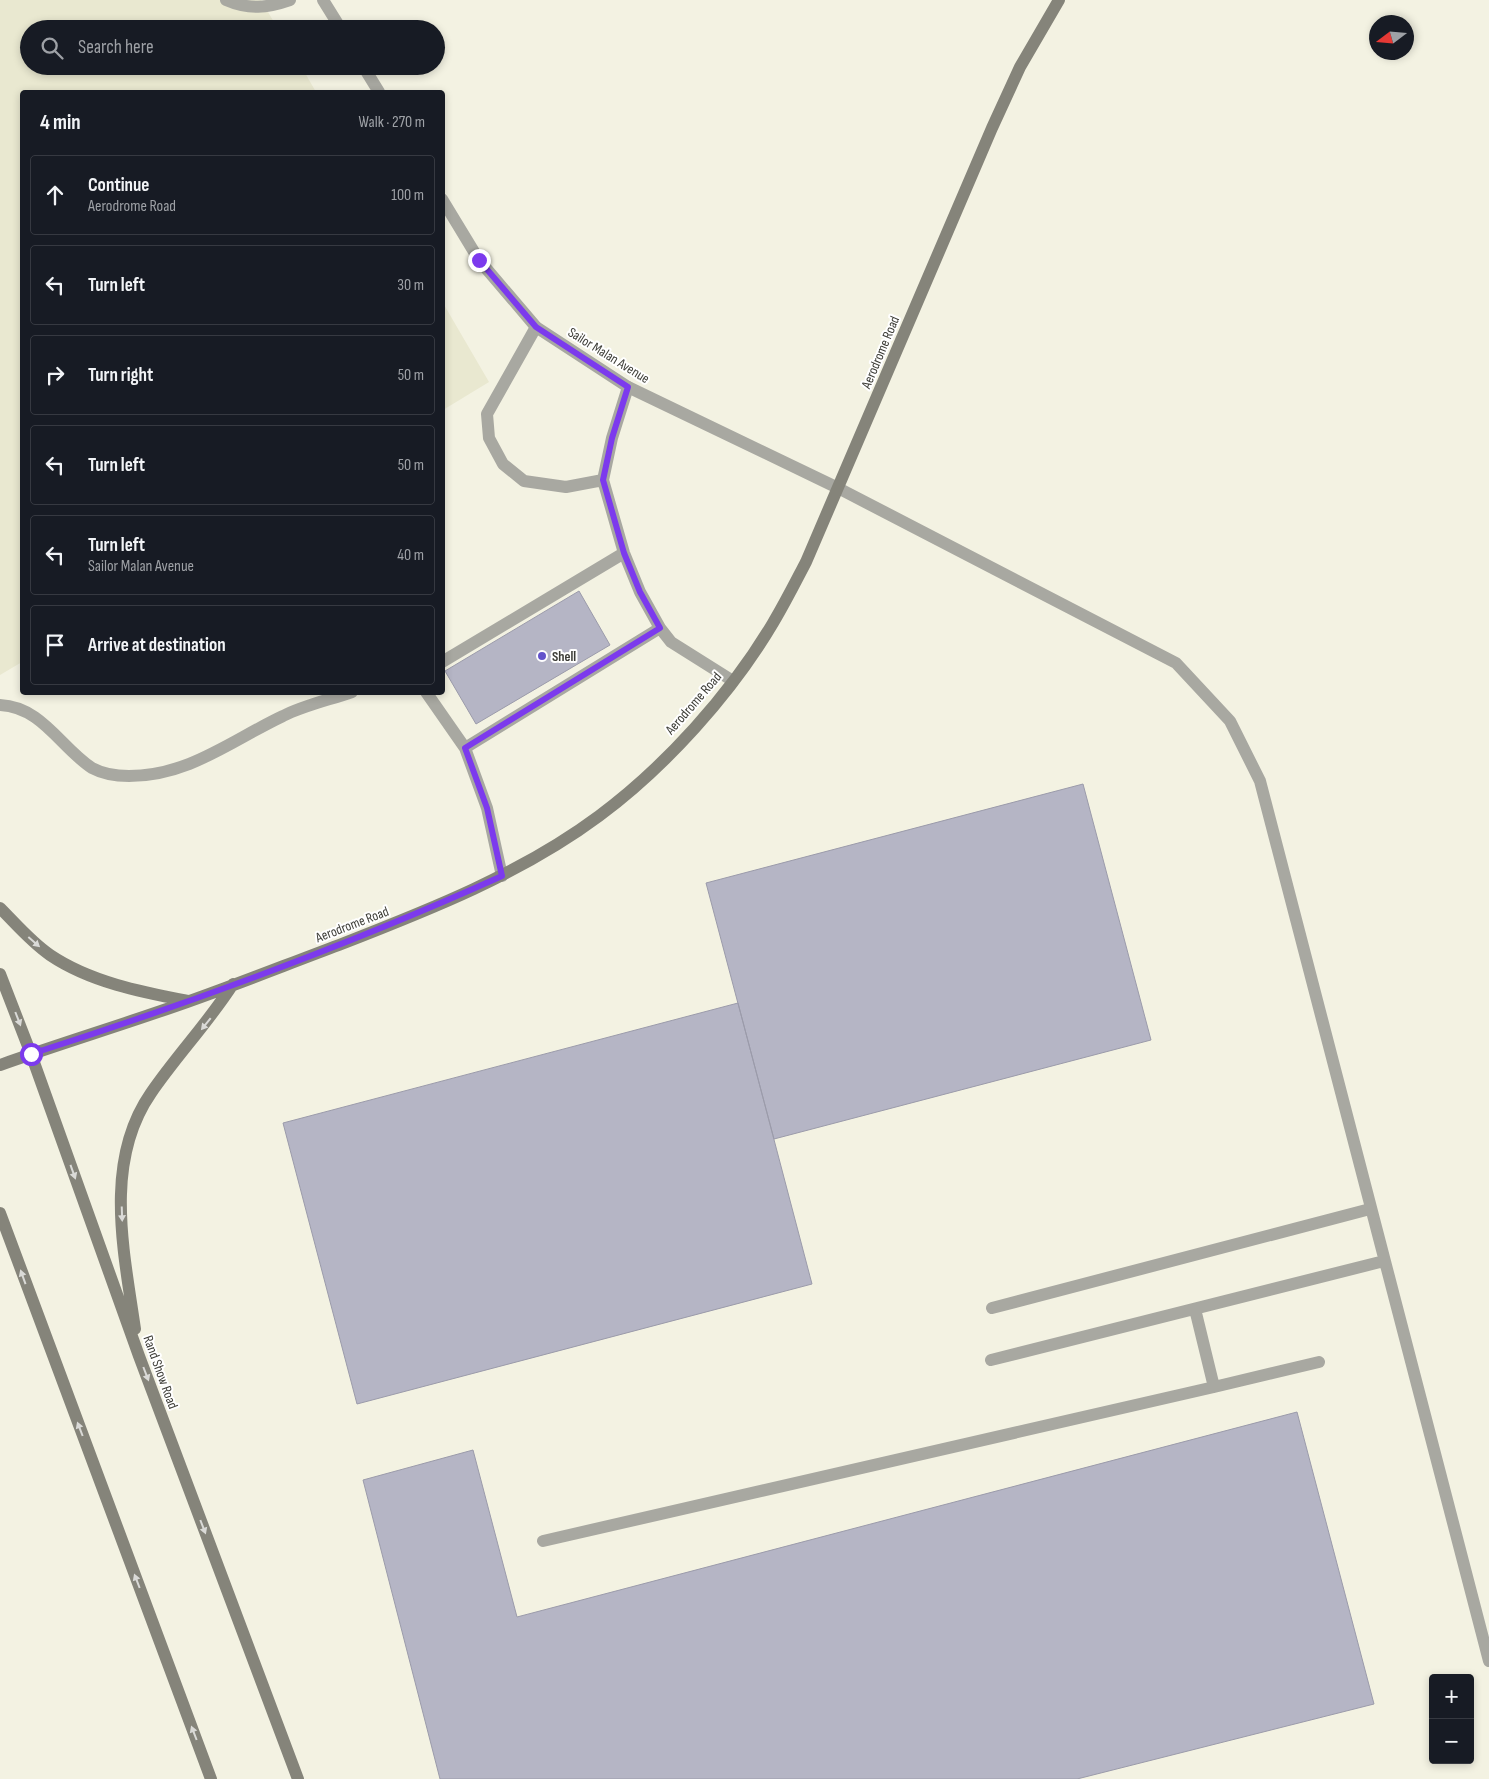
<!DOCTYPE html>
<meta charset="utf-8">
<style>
:root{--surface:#171b24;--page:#242831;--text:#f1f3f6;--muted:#9ea1a6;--line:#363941}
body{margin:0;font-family:"Sofia Sans Condensed",sans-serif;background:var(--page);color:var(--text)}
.controls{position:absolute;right:15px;bottom:15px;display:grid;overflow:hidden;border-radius:5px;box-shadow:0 2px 8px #0003}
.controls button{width:45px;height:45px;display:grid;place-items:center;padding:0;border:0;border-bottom:1px solid var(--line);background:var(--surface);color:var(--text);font:25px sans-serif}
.compass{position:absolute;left:1369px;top:15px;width:45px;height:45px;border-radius:50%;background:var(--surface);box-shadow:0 2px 8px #0003;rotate:254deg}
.stop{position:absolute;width:15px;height:15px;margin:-11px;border:4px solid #7c3aed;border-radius:50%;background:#fff}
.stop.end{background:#7c3aed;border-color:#fff;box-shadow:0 1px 5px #0008}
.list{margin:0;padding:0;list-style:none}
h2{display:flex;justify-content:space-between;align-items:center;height:65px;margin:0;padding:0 20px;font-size:21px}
h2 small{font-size:16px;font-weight:400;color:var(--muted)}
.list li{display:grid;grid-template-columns:32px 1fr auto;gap:15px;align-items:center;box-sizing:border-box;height:80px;margin:0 10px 10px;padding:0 10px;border:1px solid var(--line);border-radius:5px}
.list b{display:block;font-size:19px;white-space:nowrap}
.list p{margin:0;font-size:16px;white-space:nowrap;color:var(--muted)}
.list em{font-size:16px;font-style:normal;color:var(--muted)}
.icon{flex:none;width:28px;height:28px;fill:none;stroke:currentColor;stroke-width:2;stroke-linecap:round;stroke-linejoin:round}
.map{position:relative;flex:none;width:1489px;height:1779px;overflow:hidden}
.search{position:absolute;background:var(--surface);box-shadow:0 2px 8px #0003;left:20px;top:20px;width:425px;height:55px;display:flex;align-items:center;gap:12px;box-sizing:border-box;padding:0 18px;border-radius:28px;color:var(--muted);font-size:19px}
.panel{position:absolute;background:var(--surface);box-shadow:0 2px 8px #0003;left:20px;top:90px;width:425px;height:605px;border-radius:5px}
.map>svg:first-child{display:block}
.built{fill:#e9e8d0}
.building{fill:#b5b5c5;stroke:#9b9baa}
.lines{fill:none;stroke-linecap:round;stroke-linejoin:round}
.lane{stroke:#a8a8a1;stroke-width:12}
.street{stroke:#a8a8a1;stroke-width:12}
.secondary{stroke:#85847a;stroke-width:12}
.oneway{fill:#dadad7}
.route{stroke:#7c3aed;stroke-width:6}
.poi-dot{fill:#6353cb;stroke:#fff;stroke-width:2}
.labels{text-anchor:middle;stroke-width:4;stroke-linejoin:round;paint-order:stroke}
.street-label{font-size:14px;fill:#3d3d37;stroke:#fff}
.poi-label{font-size:14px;font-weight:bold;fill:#3d3d37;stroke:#fff;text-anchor:start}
</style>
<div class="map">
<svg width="1489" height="1779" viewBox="0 0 1489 1779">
<rect width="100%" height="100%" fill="#f3f2e2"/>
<!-- built -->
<path class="built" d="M0,0H261L278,29H29V66H301L316,92H22V662L0,675Z
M443,303L489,382L443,410H442Z"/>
<!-- building -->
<path class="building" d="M579,591L610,645L476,724L445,671Z
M1083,784L1151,1040L774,1139L706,883Z
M738,1003L812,1284L357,1404L283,1123Z
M1297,1412L1374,1704L1077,1779H440L363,1480L473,1450L517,1617Z"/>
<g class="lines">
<!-- lane -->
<path class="lane" d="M226,0C249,10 267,8 290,0
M536,327L487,414L489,438L503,464L524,481L566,487L603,480
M628,387L612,438L603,480L624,553L640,592L660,628L671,642L733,681
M838,488L1176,663L1230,721L1260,781L1489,1661
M442,662L624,553
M426,692L465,748L487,808L502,876
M0,705C42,707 60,747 92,768C103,774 117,776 129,776C189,776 232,740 283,716C305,705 329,700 352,692
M465,748L660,628
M992,1308L1370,1209
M991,1360L1384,1261
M1214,1387L1319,1362
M543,1541L1214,1387L1195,1309"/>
<!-- street -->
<path class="street" d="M323,0L341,29
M363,66L379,92
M442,199L479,260L536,327L628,387L838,488"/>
<!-- secondary -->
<path class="secondary" d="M0,908C16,924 31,942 50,955C90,982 141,992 188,1001
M0,974L31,1054L139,1356L298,1779
M0,1065C62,1043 125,1024 187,1002C238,984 288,964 339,945C429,910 521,874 599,816C665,767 731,694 773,623C785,603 795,583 806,562L992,128L1020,67L1059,0
M0,1213L211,1779
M135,1329C124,1252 103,1162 151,1093C177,1055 208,1023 233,984"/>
</g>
<!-- one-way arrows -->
<defs><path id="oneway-solid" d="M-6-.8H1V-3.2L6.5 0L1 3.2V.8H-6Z" transform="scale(1.25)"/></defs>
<g class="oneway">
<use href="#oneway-solid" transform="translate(34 942) rotate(41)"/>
<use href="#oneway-solid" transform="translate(18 1019) rotate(69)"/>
<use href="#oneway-solid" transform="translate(206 1024) rotate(129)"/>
<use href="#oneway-solid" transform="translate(73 1172) rotate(70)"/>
<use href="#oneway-solid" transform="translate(122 1214) rotate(88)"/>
<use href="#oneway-solid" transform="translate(23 1277) rotate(-110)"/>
<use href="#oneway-solid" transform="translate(146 1374) rotate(69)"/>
<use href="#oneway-solid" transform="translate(80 1429) rotate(-111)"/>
<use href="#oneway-solid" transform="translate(203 1527) rotate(69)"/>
<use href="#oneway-solid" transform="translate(137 1581) rotate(-111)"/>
<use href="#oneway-solid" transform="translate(194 1733) rotate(-111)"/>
</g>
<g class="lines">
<!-- route -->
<path class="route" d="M31,1054C191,1003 349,945 502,876L487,808L465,748L660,628L640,592L624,553L603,480L612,438L628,387L536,327L479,260"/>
</g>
<!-- markers -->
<circle class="poi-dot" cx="542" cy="656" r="5"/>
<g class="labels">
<!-- street labels -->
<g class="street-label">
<text transform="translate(880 352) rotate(-67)" y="5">Aerodrome Road</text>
<text transform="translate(609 355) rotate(32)" y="5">Sailor Malan Avenue</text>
<text transform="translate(693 703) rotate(-49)" y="5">Aerodrome Road</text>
<text transform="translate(352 924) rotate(-21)" y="5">Aerodrome Road</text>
<text transform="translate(161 1372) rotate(70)" y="5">Rand Show Road</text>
</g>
<!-- poi labels -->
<g class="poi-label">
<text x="552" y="661">Shell</text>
</g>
</g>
</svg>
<div class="controls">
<button>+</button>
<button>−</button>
</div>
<svg class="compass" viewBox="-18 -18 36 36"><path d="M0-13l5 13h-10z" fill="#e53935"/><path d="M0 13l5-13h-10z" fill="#9ea1a6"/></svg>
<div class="stop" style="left:31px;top:1054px"></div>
<div class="stop end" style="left:479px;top:260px"></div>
<div class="search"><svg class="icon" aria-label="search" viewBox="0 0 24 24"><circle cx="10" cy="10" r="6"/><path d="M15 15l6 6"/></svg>Search here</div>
<section class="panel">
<h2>4 min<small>Walk · 270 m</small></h2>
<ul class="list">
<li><svg class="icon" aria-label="ahead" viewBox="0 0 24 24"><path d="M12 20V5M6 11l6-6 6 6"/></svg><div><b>Continue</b><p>Aerodrome Road</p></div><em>100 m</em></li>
<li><svg class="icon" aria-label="left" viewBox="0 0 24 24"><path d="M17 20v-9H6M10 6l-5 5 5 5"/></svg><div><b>Turn left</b></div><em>30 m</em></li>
<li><svg class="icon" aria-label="right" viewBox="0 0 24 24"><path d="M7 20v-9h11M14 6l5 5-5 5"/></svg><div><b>Turn right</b></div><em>50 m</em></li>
<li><svg class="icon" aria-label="left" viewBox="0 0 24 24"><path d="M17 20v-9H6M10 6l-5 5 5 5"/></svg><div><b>Turn left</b></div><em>50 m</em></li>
<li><svg class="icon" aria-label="left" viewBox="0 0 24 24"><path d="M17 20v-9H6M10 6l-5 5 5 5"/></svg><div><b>Turn left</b><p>Sailor Malan Avenue</p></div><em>40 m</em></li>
<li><svg class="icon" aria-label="arrive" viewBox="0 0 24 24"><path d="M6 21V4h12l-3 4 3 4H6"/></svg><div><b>Arrive at destination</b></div></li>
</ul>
</section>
</div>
